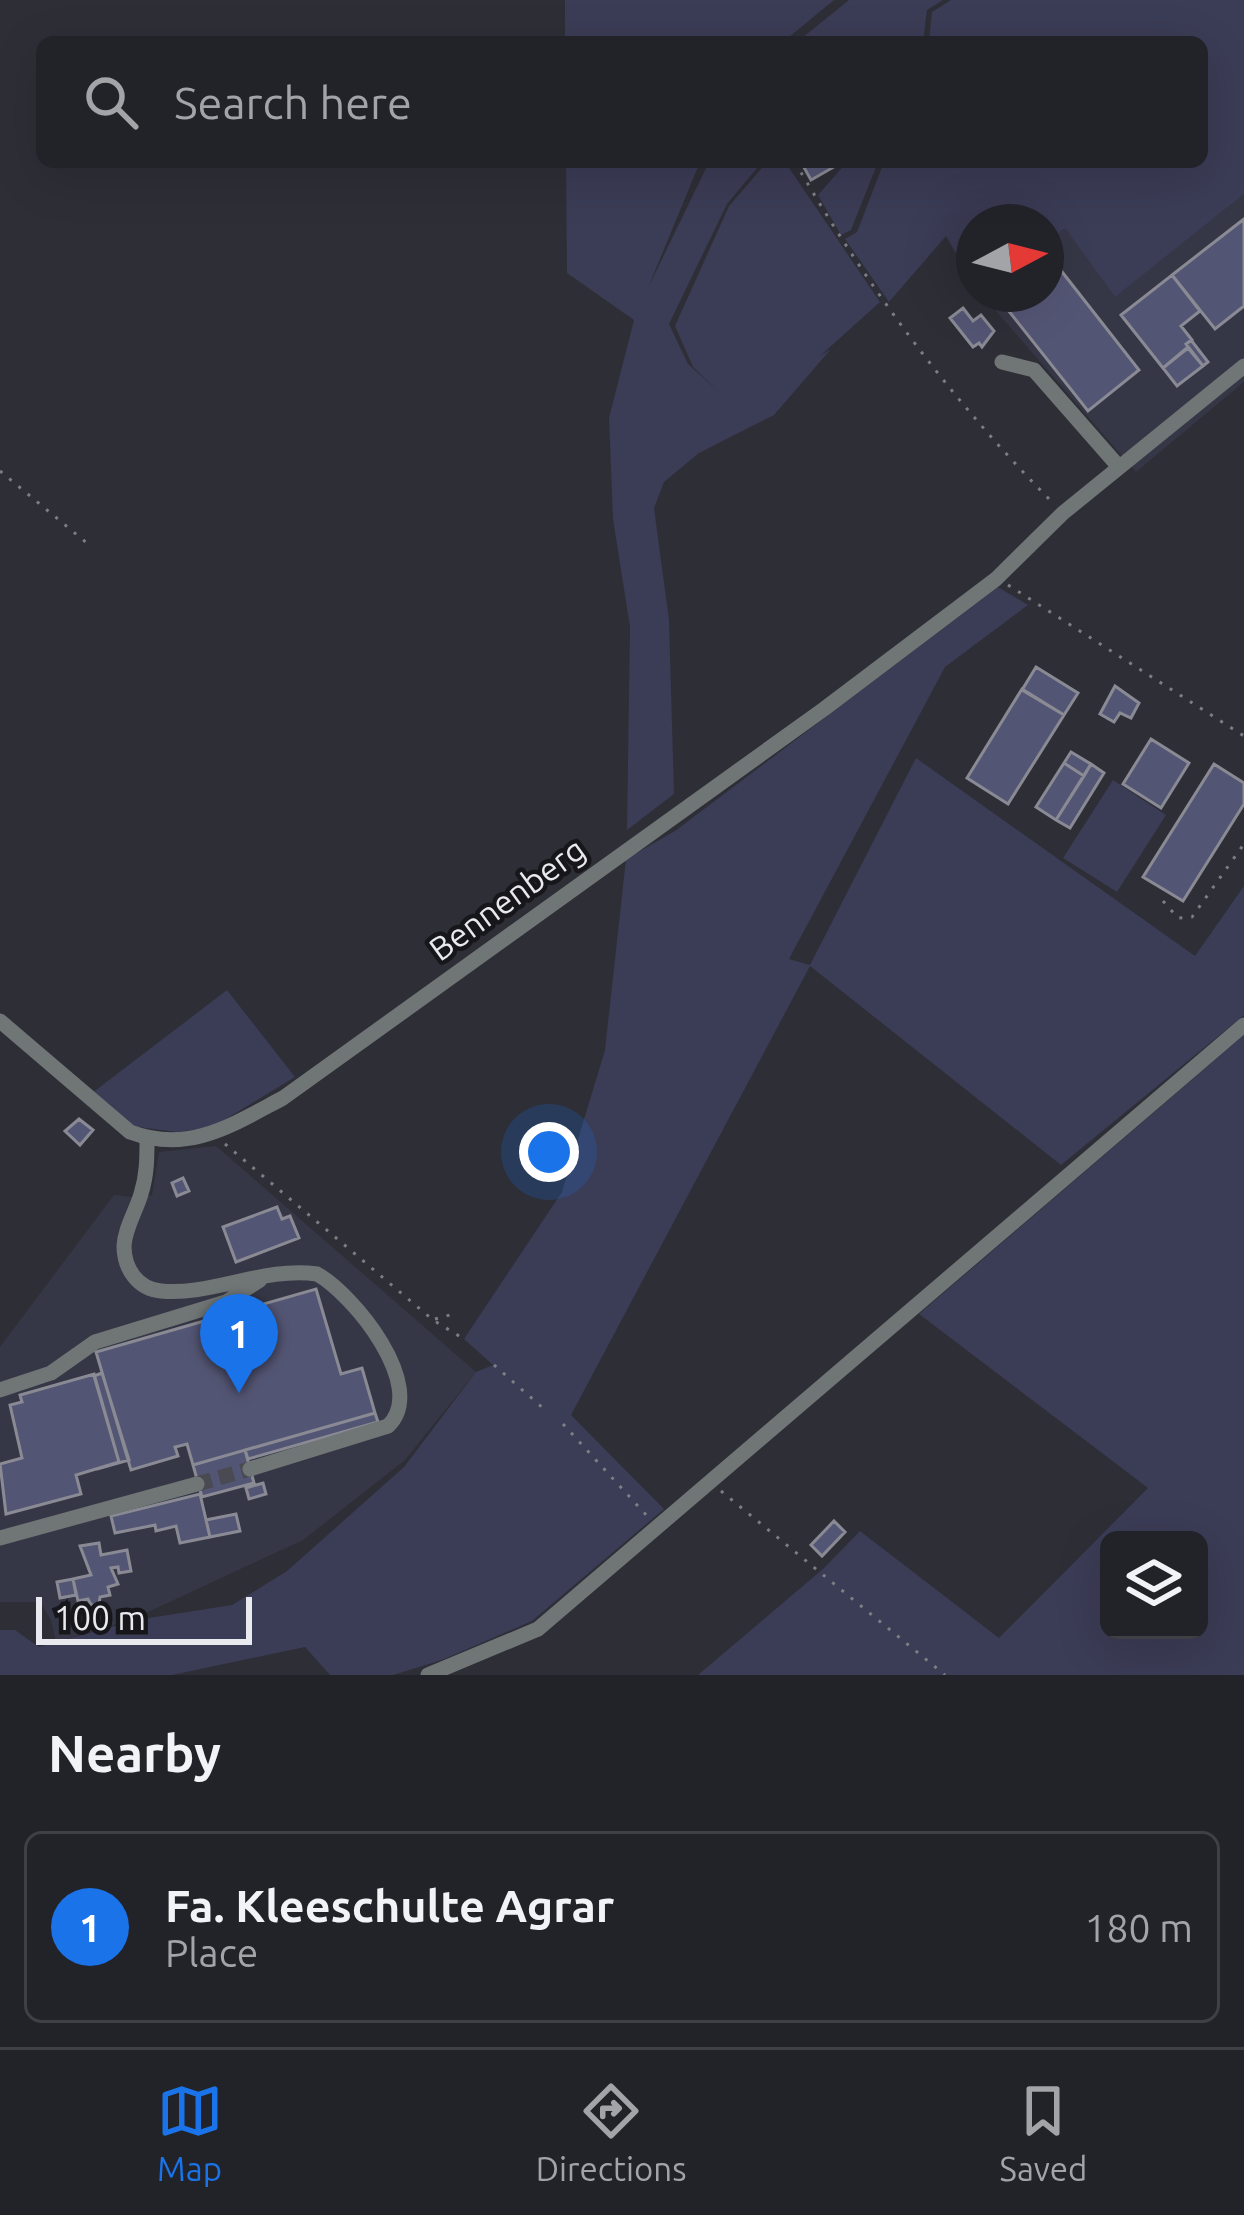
<!DOCTYPE html>
<style>
:root{--surface:#222229;--page:#2e2f35;--text:#f1f3f6;--muted:#a2a4a8;--line:#3f3f46;--accent:#1a73e8}
body{margin:0;font-family:Ubuntu,sans-serif;background:var(--page);color:var(--text)}
.controls{position:absolute;right:36px;bottom:36px;display:grid;overflow:hidden;border-radius:18px;box-shadow:0 12px 48px #0002}
.controls button{width:108px;height:108px;display:grid;place-items:center;padding:0;border:0;border-bottom:3px solid var(--line);background:var(--surface);color:var(--text);font:60px sans-serif}
.compass{position:absolute;left:956px;top:204px;width:108px;height:108px;border-radius:50%;background:var(--surface);box-shadow:0 12px 48px #0002;rotate:83deg}
.scale{position:absolute;left:36px;bottom:30px;width:216px;box-sizing:border-box;padding-left:12px;border:6px solid #e9eaef;border-top:0;font-size:33px;line-height:42px;white-space:nowrap;color:#e9eaef;-webkit-text-stroke:9px #17171b;paint-order:stroke}
.you{position:absolute;left:549px;top:1152px;width:42px;height:42px;margin:-30px;border:9px solid #fff;border-radius:50%;background:#1a73e8;box-shadow:0 0 0 18px #1a73e833}
.badge{display:grid;place-items:center;width:78px;height:78px;border-radius:50%;background:var(--accent);color:#fff;font-size:39px;font-weight:700}
.pin{position:absolute;translate:-50% -99px;filter:drop-shadow(0 3px 6px #0008)}
.pin::after{content:'';position:absolute;top:63px;width:42px;height:36px;background:inherit;clip-path:polygon(0 0,100% 0,50% 100%)}
.list{margin:0;padding:0;list-style:none}
h2{display:flex;justify-content:space-between;align-items:center;height:156px;margin:0;padding:0 48px;font-size:51px}
h2 small{font-size:39px;font-weight:400;color:var(--muted)}
.list li{display:grid;grid-template-columns:78px 1fr auto;gap:36px;align-items:center;box-sizing:border-box;height:192px;margin:0 24px 24px;padding:0 24px;border:3px solid var(--line);border-radius:18px}
.list b{display:block;font-size:45px;white-space:nowrap}
.list p{margin:0;font-size:39px;white-space:nowrap;color:var(--muted)}
.list em{font-size:39px;font-style:normal;color:var(--muted)}
.icon{flex:none;width:66px;height:66px;fill:none;stroke:currentColor;stroke-width:2;stroke-linecap:round;stroke-linejoin:round}
.map{position:relative;flex:none;width:1244px;height:1675px;overflow:hidden}
.search{position:absolute;background:var(--surface);box-shadow:0 12px 48px #0002;left:36px;right:36px;top:36px;height:132px;display:flex;align-items:center;gap:30px;box-sizing:border-box;padding:0 42px;border-radius:18px;color:var(--muted);font-size:45px}
.sheet{height:372px;background:var(--surface)}
nav{display:flex;justify-content:space-around;align-items:center;box-sizing:border-box;height:168px;border-top:3px solid var(--line);background:var(--surface);font-size:33px;color:var(--muted)}
nav a{display:grid;justify-items:center;gap:6px}
nav .on{color:var(--accent)}
.map>svg:first-child{display:block}
.built{fill:#363746}
.green{fill:#3b3c55;fill-rule:evenodd}
.building{fill:#535574;stroke:#8a8a94;stroke-width:3}
.lines{fill:none;stroke-linecap:round;stroke-linejoin:round}
.minor-tunnel{stroke:#4a4a53;stroke-width:15;stroke-dasharray:15 8;stroke-linecap:butt}
.path{stroke:#7d7e85;stroke-width:3;stroke-dasharray:3 9;stroke-linecap:butt}
.minor{stroke:#707676;stroke-width:15}
.labels{text-anchor:middle;stroke-width:9;stroke-linejoin:round;paint-order:stroke}
.street-label{font-size:33px;fill:#e9eaef;stroke:#17171b}
</style>
<div class="map">
<svg width="1244" height="1675" viewBox="0 0 1244 1675">
<rect width="100%" height="100%" fill="#2e2e37"/>
<!-- built -->
<path class="built" d="M1244,194V382L1136,472L983,296L1046,294V243L1065,227L1115,296Z
M216,1146L476,1372L405,1460L303,1540L133,1619L56,1642L51,1620L40,1602H0V1347L114,1195L140,1198L152,1195L159,1152Z"/>
<!-- green -->
<path class="green" d="M565,0H834L783,42H565Z
M849,0H943L927,10L923,42H797Z
M951,0H1244V194L1115,297L1065,228L1046,243V222H974V284L946,236L889,302L845,239L857,232L884,162H1202V42H929L932,12Z
M566,162H700L648,288L709,162H762L727,204L669,324L688,364L717,390L693,367L675,326L729,206L767,162H785L880,302L820,356L831,349L774,415L699,453L664,482L654,508L669,620L674,794L627,830L630,627L613,519L609,418L634,320L567,273Z
M847,162H878L851,230L841,235L818,195Z
M998,587L1028,605L945,667L789,959L810,965L916,758L1195,956L1244,886V1015L1061,1165L810,966L571,1415L664,1509L532,1621L442,1660L393,1675H330L305,1647L172,1675H0V1630H15L39,1647L136,1620L232,1605L287,1571L404,1467L476,1372L493,1365L464,1339L562,1192L605,1050L626,859L675,831Z
M1113,780L1166,815L1117,892L1063,858Z
M227,990L295,1077L213,1127L177,1132L130,1126L92,1093Z
M1244,1035V1675H698L824,1568L860,1531L999,1638L1148,1488L919,1314ZM1109,1540H1199V1630H1109Z"/>
<!-- building -->
<path class="building" d="M801,162H838L839,164L811,180Z
M1244,219V306L1215,329L1172,275Z
M1052,259L1139,370L1088,411L1000,300L1008,294H1046V264Z
M1172,275L1200,311L1181,326L1192,340L1186,344L1188,347L1163,368L1121,315Z
M963,308L973,321L981,315L994,331L982,347L979,343L973,347L950,318Z
M1191,340L1208,362L1203,366L1186,344Z
M1188,348L1203,366L1177,386L1163,368Z
M1036,667L1078,693L1064,715L1022,690Z
M1115,686L1139,703L1131,718L1120,713L1114,722L1100,714Z
M1022,689L1064,715L1008,804L967,778Z
M1151,739L1189,763L1161,808L1123,784Z
M1071,752L1091,764L1084,776L1064,763Z
M1064,763L1084,776L1056,820L1036,807Z
M1091,764L1104,773L1070,828L1056,820Z
M1214,764L1244,783V804L1183,901L1143,877Z
M79,1119L93,1130L80,1145L65,1131Z
M183,1178L189,1191L177,1196L172,1183Z
M277,1207L282,1219L290,1216L299,1238L236,1262L223,1227Z
M316,1289L341,1374L362,1368L375,1413L193,1465L187,1444L175,1447L178,1456L131,1470L96,1352Z
M102,1373L129,1460L97,1469L119,1462L94,1376Z
M94,1374L119,1462L76,1475L81,1494L6,1514L0,1464L22,1458L10,1405L22,1402L20,1395Z
M375,1413L378,1422L248,1459L245,1450Z
M245,1450L254,1483L202,1497L193,1465Z
M263,1483L266,1494L249,1499L246,1488Z
M200,1494L210,1537L180,1543L176,1526L156,1531L155,1525L115,1533L111,1516Z
M236,1514L240,1531L210,1537L206,1520Z
M834,1521L845,1532L822,1556L811,1545Z
M99,1543L101,1555L127,1550L131,1571L119,1573L118,1567L111,1568L118,1584L108,1587L110,1595L100,1597L99,1604L91,1605L88,1599L78,1601L73,1579L91,1575L80,1546Z
M73,1579L76,1595L60,1598L57,1582Z"/>
<g class="lines">
<!-- minor-tunnel -->
<path class="minor-tunnel" d="M197,1484L250,1469"/>
<!-- path -->
<path class="path" d="M795,162C867,287 952,401 1053,503
M0,471L88,544
M1008,585L1244,736
M1163,901L1178,918L1192,917L1244,844
M225,1144L433,1320L464,1339
M435,1319L450,1315
M494,1365L544,1409
M563,1424L648,1517
M721,1491L945,1675"/>
<!-- minor -->
<path class="minor" d="M1002,362L1034,370L1119,467
M0,1021L130,1132C189,1154 232,1125 283,1098L824,709L996,579L1063,513L1244,366
M147,1139C147,1158 147,1175 141,1194C136,1211 125,1228 124,1246C124,1269 138,1289 161,1291C211,1296 265,1266 317,1274C353,1294 429,1387 388,1426L250,1469
M0,1390L51,1373L95,1342L226,1302L260,1280
M0,1538L197,1484
M428,1675L538,1629L1244,1025"/>
</g>
<g class="labels">
<!-- street labels -->
<g class="street-label">
<text transform="translate(507 899) rotate(-36)" y="12">Bennenberg</text>
</g>
</g>
</svg>
<div class="controls">
<button><svg class="icon" aria-label="layers" viewBox="0 0 24 24"><path d="M12 4l9 5-9 5-9-5zM3 14l9 5 9-5"/></svg></button>
</div>
<svg class="compass" viewBox="-18 -18 36 36"><path d="M0-13l5 13h-10z" fill="#e53935"/><path d="M0 13l5-13h-10z" fill="#a2a4a8"/></svg>
<div class="scale">100 m</div>
<div class="you"></div>
<div class="pin badge" style="left:239px;top:1393px">1</div>
<div class="search"><svg class="icon" aria-label="search" viewBox="0 0 24 24"><circle cx="10" cy="10" r="6"/><path d="M15 15l6 6"/></svg>Search here</div>
</div>
<section class="sheet">
<h2>Nearby<small></small></h2>
<ul class="list">
<li><span class="badge">1</span><div><b>Fa. Kleeschulte Agrar</b><p>Place</p></div><em>180 m</em></li>
</ul>
</section>
<nav>
<a class="on"><svg class="icon" aria-label="map" viewBox="0 0 24 24"><path d="M3 6l6-2 6 2 6-2v14l-6 2-6-2-6 2zM9 4v14M15 6v14"/></svg>Map</a>
<a><svg class="icon" aria-label="directions" viewBox="0 0 24 24"><path d="M12 3l9 9-9 9-9-9zM9 14v-3h6M13 9l2 2-2 2"/></svg>Directions</a>
<a><svg class="icon" aria-label="saved" viewBox="0 0 24 24"><path d="M7 4h10v16l-5-4-5 4z"/></svg>Saved</a>
</nav>
